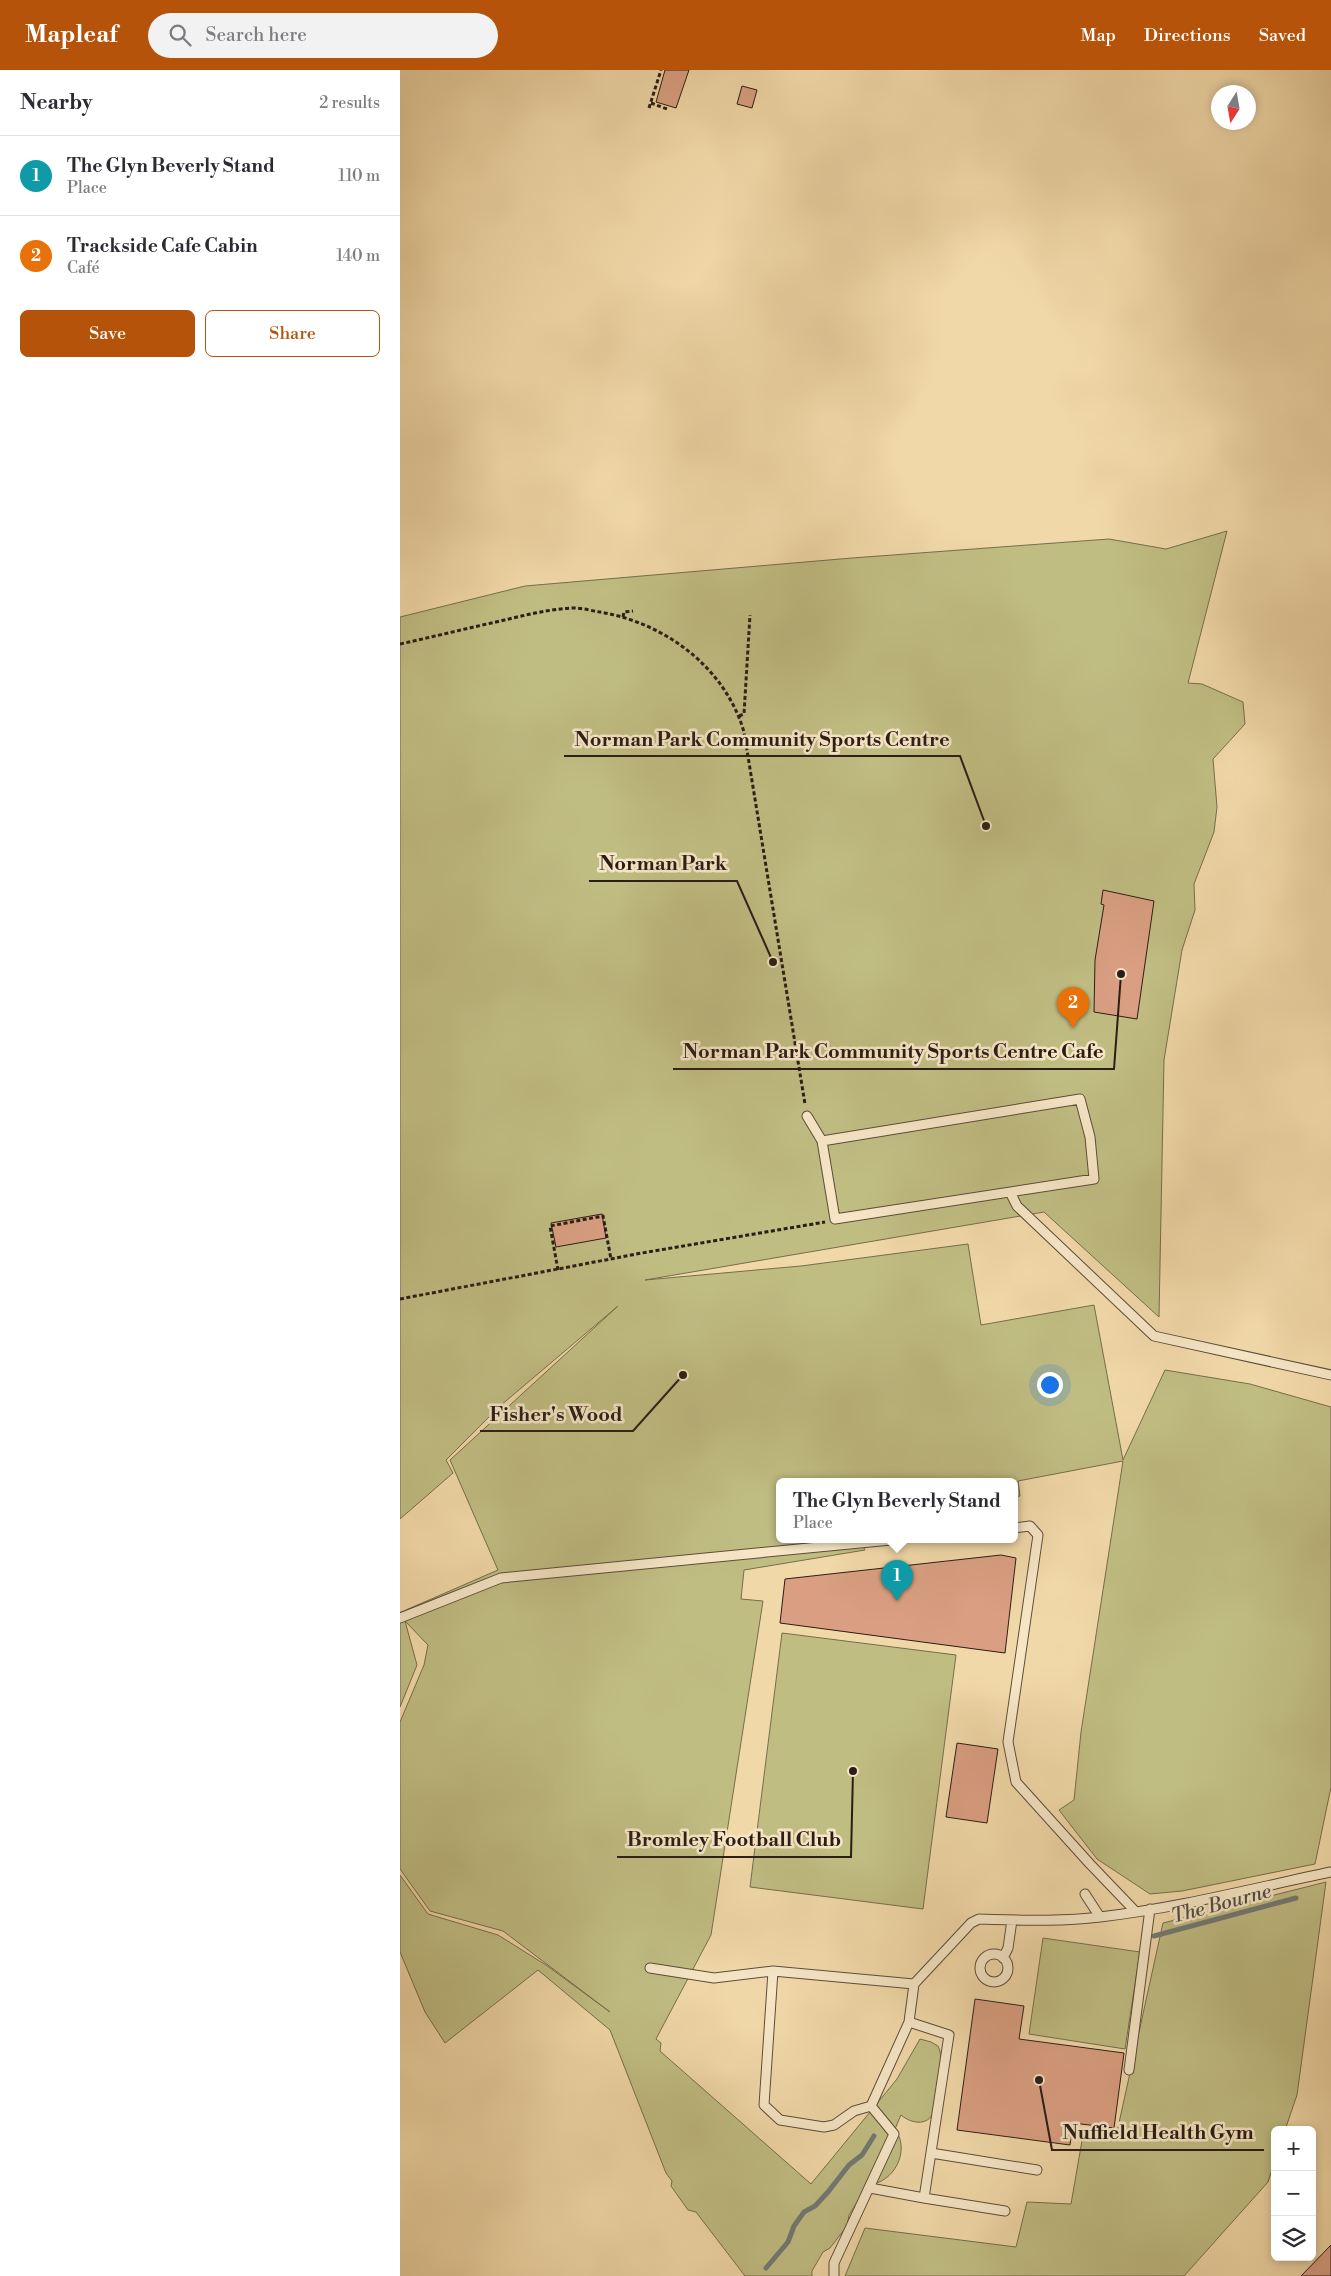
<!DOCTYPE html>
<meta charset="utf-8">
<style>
:root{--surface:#fff;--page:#f2f2f3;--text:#2b2b33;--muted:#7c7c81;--line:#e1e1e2;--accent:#b45309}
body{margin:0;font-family:"Libre Bodoni",serif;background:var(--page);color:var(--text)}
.controls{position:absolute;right:15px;bottom:15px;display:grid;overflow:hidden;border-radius:8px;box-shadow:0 2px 8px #0003}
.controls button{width:45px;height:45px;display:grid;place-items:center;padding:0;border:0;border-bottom:1px solid var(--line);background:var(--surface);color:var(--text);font:25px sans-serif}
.compass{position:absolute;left:811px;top:15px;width:45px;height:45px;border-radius:50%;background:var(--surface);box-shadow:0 2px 8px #0003;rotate:191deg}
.you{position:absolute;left:649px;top:1314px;width:18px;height:18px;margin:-12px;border:4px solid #fff;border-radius:50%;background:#1a73e8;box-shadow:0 0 0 8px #1a73e833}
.badge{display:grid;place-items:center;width:32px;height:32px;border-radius:50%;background:var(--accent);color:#fff;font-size:16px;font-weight:700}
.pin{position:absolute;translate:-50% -41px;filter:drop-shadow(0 1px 2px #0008)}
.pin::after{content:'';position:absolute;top:26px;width:18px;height:15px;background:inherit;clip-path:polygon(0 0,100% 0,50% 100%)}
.popup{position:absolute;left:376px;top:1408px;width:242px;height:65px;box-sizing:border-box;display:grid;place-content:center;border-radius:8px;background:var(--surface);filter:drop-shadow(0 1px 4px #0005);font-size:16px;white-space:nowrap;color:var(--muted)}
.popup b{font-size:19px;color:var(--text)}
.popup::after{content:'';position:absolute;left:50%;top:100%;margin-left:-10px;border:10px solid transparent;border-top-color:var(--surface)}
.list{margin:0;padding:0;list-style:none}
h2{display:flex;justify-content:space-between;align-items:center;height:65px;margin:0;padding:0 20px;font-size:21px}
h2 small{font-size:16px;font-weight:400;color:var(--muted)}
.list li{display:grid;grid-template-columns:32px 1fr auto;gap:15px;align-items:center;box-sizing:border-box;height:80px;padding:0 20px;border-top:1px solid var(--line)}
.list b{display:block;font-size:19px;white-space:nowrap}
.list p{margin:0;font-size:16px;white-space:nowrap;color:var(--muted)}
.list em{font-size:16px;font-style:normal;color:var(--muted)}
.actions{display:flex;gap:10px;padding:15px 20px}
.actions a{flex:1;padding:11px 0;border:1px solid var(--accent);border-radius:8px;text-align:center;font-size:18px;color:var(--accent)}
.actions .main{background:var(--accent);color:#fff}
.icon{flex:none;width:28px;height:28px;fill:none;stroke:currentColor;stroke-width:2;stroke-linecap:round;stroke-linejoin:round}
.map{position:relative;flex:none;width:931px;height:2206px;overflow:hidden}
header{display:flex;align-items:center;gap:30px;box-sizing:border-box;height:70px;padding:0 25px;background:var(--accent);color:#fff}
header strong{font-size:24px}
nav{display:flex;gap:28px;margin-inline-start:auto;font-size:18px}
.search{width:350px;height:45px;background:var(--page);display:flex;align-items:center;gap:12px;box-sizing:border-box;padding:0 18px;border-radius:28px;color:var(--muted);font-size:19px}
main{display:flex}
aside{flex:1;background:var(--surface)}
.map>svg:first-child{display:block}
.green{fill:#c0bd83;stroke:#766d4c}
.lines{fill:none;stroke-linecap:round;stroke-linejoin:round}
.stream{stroke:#727975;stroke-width:5}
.building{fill:#da9f82;stroke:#2b1d16}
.lane-casing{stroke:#5c4c3a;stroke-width:11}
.path{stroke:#2b1d16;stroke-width:3;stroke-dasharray:4 2.5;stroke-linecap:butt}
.lane{stroke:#f6e6c6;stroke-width:9}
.labels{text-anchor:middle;stroke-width:5;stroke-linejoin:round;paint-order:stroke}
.water-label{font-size:20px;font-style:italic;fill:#4e4b46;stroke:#f6e6c6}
.leader{fill:none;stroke:#2b1d16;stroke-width:2}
.callout-dot{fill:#2b1d16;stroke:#f6e6c6;stroke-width:2}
.callout-label{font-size:20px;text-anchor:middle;font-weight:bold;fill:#2b1d16;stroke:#f6e6c6;stroke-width:5;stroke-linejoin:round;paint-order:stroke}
</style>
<header>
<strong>Mapleaf</strong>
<div class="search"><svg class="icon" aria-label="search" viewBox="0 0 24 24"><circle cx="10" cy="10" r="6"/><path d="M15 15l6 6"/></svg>Search here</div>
<nav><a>Map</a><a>Directions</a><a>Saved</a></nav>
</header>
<main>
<aside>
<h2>Nearby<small>2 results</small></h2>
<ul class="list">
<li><span class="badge" style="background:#0f9aa8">1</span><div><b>The Glyn Beverly Stand</b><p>Place</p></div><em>110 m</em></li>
<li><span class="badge" style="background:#e8710a">2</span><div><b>Trackside Cafe Cabin</b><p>Café</p></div><em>140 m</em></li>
</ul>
<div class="actions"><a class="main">Save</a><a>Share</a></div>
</aside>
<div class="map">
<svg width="931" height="2206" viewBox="0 0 931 2206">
<rect width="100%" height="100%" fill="#f1d8a8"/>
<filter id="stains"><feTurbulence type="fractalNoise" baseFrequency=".004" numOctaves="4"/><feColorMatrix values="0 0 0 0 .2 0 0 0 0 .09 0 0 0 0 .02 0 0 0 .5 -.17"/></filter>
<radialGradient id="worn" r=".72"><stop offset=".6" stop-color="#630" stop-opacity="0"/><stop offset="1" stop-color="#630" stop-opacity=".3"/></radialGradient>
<!-- green -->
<path class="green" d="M827,461L788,613L802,614L843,632L845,654L813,689L817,737L814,762L794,814L795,840L782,880L764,990L759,1247L644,1142L245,1210L401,1196L568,1174L581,1255L694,1235L723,1390L765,1300L850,1314L931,1337V1717L915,1794L782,1821L750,1824L697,1789L659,1740L674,1730L681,1662L723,1391L618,1411L620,1426L615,1427L614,1412H380V1470H460L465,1480L344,1500L341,1529L363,1531L311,1865L256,1969L261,1973L260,1981L411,2114L497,2009L520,1969L531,1972L538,1976C543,1985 541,2006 538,2015C538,2018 536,2020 536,2023C535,2028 537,2033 535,2039C530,2056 513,2055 501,2045L495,2059C511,2081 494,2113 468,2115L449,2145L447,2156L430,2178L423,2182L412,2201V2206H345L296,2142L288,2140L271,2116L272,2111L266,2103L210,1960L138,1900L45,1973L25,1942L0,1882V1805L28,1844L98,1865L146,1895L210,1942L103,1861L30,1841L0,1799V1652L24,1595L28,1575L5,1551L17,1595L0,1637V1552L5,1549L6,1540L98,1500L50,1390L218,1236L100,1336L46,1390L53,1403L0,1449V547L125,516L452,488L709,469L766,479Z
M382,1563L556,1585L523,1839L350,1817Z
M926,1812L897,2025L885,2060H875V2090L868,2112L784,2206H445L465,2158L616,2177L627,2132L671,2134L684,2059L717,2062L763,1853Z
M643,1868L740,1882L725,1979L629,1964Z"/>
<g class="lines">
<!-- stream -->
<path class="stream" d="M754,1866L896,1828
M366,2198L388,2172L394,2156L404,2142L415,2136L428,2122L449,2095L462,2085L474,2066"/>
</g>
<!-- building -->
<path class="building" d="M265,0H289L276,38L256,32Z
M342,16L357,20L352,38L337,34Z
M703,820L754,831L737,949L694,942L695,890L704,835L701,834Z
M202,1144L206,1168L156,1177L151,1153Z
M601,1485L616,1488L605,1583L380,1553L385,1509Z
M557,1673L598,1679L587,1753L546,1747Z
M575,1929L624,1936L619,1969L724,1983L714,2058L673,2053L670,2075L557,2060Z
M931,2175V2206H901Z"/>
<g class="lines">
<defs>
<path id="lane" d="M680,1029L690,1067L694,1109L435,1149L422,1071Z
M407,1046L422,1071
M610,1122L617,1136L754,1266L931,1305
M614,1458L630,1456L638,1465L608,1672L616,1712L690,1794L735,1841
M0,1548L101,1508L491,1470
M685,1824L700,1847
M580 1898a14 14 0 1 1 28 0a14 14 0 1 1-28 0Z
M603,1888L608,1878L612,1850
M250,1898L314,1908L373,1901
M509,1952L549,1965L524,2128L605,2141
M729,2000L750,1839
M471,2036L454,2041L434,2055L424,2057L380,2050L364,2035L373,1901L514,1914
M531,2083L637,2100
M470,2118L524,2128
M434,2206V2193L494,2064L471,2036L509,1952L514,1914L571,1853L579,1849C619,1850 660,1852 700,1847C778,1838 854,1818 931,1802"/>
</defs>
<!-- lane casing -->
<use href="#lane" class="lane-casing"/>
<!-- path -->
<path class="path" d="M251,33L267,39
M249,38L261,0
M223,547L224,542L233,541
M0,574C32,567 64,559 96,552C122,546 147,539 174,538C183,538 192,541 200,542C265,553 325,597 344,662L405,1034
M339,646L344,644L350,545
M158,1200L150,1156L203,1146L211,1189
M0,1229L242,1183L425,1152"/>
<!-- lane -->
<use href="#lane" class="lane"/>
</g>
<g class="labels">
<!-- water labels -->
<g class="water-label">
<text transform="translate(821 1833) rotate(-15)" y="7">The Bourne</text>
</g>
</g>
<!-- callouts -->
<path class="leader" d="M586 756L560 686H164M373 892L337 811H189M721 904L714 999H273M283 1305L233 1361H80M453 1701L451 1787H217M639 2010L652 2080H864"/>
<g class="callout-dot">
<circle cx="586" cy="756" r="5"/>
<circle cx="373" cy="892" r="5"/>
<circle cx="721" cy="904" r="5"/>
<circle cx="283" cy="1305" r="5"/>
<circle cx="453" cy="1701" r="5"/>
<circle cx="639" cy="2010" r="5"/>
</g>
<g class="callout-label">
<text x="362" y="676">Norman Park Community Sports Centre</text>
<text x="263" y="800">Norman Park</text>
<text x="493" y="988">Norman Park Community Sports Centre Cafe</text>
<text x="156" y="1351">Fisher's Wood</text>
<text x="334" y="1776">Bromley Football Club</text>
<text x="758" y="2069">Nuffield Health Gym</text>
</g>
<rect width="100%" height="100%" filter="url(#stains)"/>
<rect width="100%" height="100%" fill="url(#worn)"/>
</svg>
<div class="controls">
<button>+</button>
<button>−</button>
<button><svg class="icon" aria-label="layers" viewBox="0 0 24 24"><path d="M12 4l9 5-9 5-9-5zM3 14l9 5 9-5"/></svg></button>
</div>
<svg class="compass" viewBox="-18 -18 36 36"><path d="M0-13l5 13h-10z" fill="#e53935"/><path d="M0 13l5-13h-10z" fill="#7c7c81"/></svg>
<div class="you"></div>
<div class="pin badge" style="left:497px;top:1531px;background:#0f9aa8">1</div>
<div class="popup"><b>The Glyn Beverly Stand</b>Place</div>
<div class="pin badge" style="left:673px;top:958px;background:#e8710a">2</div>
</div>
</main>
